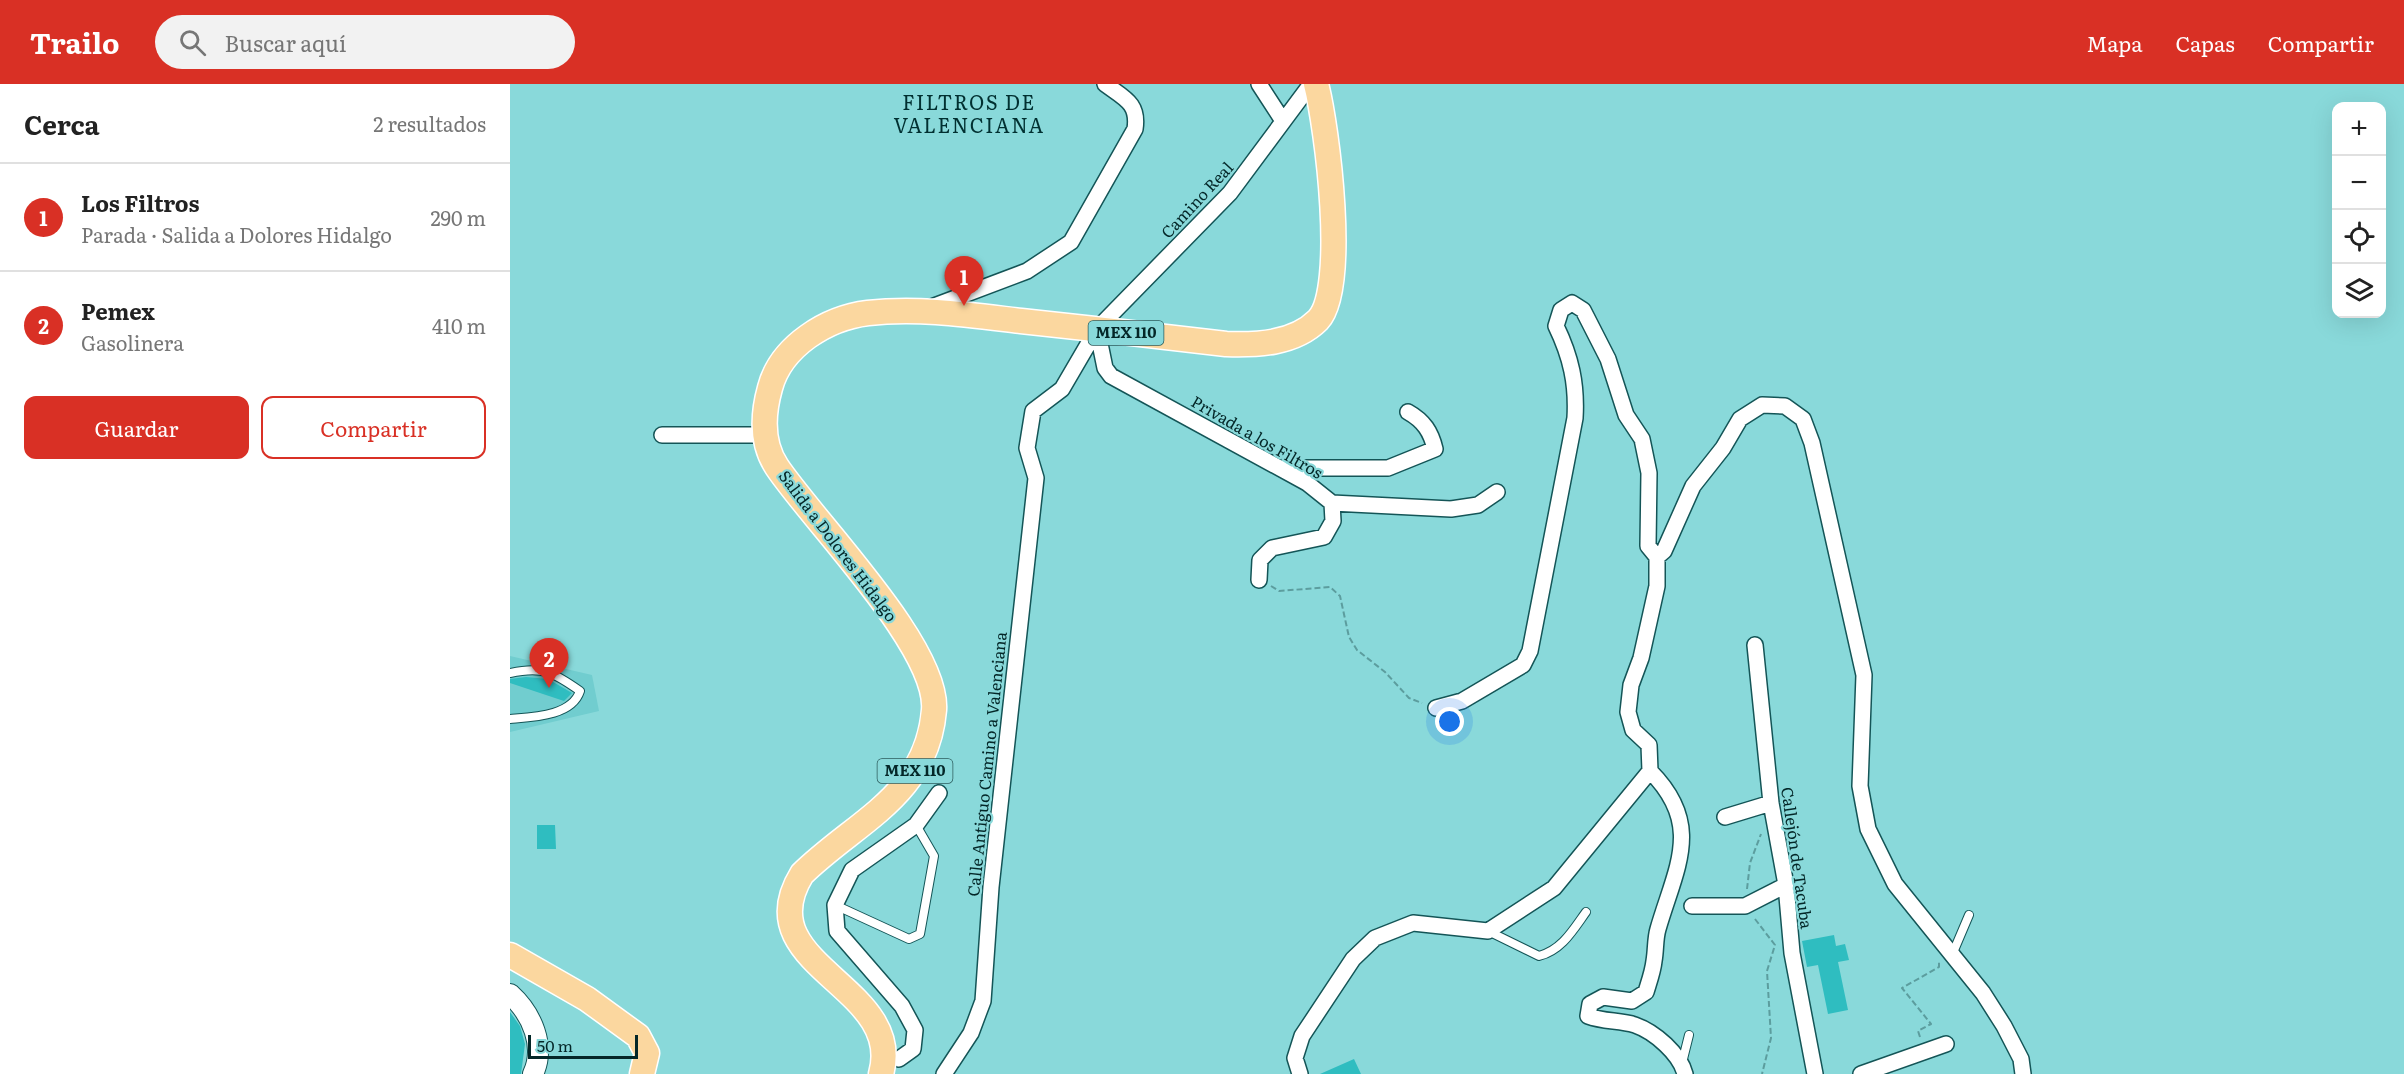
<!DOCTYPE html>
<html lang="es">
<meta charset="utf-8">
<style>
:root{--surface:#fff;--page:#f2f2f2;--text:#222;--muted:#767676;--line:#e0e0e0;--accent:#d93025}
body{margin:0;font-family:Literata,serif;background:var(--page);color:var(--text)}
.controls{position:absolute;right:18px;top:18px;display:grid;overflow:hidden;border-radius:12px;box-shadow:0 6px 24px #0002}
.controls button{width:54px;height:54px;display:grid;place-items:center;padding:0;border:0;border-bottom:2px solid var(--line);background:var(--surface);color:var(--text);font:30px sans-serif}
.scale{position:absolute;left:18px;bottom:15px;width:110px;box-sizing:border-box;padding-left:6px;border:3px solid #042728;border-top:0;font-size:16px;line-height:21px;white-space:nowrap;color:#042728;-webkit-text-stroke:4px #89d9da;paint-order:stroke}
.you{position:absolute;left:940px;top:638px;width:21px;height:21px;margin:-15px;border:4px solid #fff;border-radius:50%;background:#1a73e8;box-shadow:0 0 0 9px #1a73e833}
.badge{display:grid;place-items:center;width:39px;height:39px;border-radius:50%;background:var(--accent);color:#fff;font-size:20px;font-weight:700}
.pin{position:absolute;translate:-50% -50px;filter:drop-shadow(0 2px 3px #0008)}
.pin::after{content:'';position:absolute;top:32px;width:21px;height:18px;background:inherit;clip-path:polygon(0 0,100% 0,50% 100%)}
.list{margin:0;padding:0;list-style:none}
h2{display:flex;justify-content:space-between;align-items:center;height:78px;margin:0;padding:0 24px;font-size:26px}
h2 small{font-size:20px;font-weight:400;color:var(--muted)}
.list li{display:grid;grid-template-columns:39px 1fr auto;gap:18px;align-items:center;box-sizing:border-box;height:108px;padding:0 24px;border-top:2px solid var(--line)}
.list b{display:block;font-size:22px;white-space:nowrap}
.list p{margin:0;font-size:20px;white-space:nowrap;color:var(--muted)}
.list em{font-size:20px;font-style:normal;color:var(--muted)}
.actions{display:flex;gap:12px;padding:18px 24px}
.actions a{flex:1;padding:14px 0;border:2px solid var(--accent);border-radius:12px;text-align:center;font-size:21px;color:var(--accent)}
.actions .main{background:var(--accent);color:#fff}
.icon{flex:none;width:33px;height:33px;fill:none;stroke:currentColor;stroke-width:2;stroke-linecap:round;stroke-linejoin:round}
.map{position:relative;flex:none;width:1894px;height:990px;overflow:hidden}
header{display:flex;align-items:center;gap:36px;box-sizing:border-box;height:84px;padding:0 30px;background:var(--accent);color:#fff}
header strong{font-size:28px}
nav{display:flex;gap:33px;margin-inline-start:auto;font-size:21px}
.search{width:420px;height:54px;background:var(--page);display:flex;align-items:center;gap:15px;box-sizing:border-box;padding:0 21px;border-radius:33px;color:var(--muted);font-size:22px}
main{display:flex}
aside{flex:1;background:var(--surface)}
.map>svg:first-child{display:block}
.built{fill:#71cdcf}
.building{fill:#2fbdc0}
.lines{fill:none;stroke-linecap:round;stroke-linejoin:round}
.service-casing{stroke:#145557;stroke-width:10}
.minor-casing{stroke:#145557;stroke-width:18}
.tertiary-casing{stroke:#145557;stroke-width:22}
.primary-casing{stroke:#fff;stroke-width:27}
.path{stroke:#5c9d9e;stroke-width:2;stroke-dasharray:6 3;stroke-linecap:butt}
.service{stroke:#fff;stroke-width:8}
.minor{stroke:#fff;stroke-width:15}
.tertiary{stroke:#fff;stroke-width:20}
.primary{stroke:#fbd79f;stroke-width:24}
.labels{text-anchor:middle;stroke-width:4.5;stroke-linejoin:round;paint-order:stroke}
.shield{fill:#89d9da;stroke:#2c5c5d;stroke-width:1.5}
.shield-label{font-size:15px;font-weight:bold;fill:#042728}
.street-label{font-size:16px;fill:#042728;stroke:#89d9da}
.quarter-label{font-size:20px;letter-spacing:1.5px;fill:#013031;stroke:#89d9da}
</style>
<header>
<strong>Trailo</strong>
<div class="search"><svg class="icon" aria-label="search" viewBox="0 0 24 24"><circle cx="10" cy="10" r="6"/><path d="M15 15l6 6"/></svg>Buscar aquí</div>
<nav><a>Mapa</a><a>Capas</a><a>Compartir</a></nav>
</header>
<main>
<aside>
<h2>Cerca<small>2 resultados</small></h2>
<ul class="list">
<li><span class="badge">1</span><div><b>Los Filtros</b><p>Parada · Salida a Dolores Hidalgo</p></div><em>290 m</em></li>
<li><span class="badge">2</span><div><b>Pemex</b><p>Gasolinera</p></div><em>410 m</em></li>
</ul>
<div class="actions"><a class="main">Guardar</a><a>Compartir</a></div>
</aside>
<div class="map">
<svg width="1894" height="990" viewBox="0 0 1894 990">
<rect width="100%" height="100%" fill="#89d9da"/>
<!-- built -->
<path class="built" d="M0,572L82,591L89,627L0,648Z"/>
<!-- building -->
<path class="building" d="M16,593L38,595L62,609L54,617L0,599V595Z
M27,741H45L46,765H27Z
M1324,851L1326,862L1335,860L1339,876L1328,878L1338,926L1318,930L1308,881L1297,883L1292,857Z
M0,928L10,942L15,960L11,990H0Z
M844,975L851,990H810Z"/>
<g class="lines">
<defs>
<path id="service" d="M0,589C33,582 43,588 70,607C62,632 23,633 0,635
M325,821L399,855L410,850L424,772L406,741
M978,847L1029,872C1052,866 1063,846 1076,828
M1442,871L1459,831
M1172,979L1179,951"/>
<path id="minor" d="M749,0L773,37
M419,224L517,187L561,158L625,45C629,19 614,14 595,0
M587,245L595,284L601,292L797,399L822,419L823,437L814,453L762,464L750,476L749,496
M152,351H256
M772,384H878L925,365C921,348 914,337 898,328
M822,419L941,425L968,421L987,408
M1147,473L1154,467L1183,402L1213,364L1230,335L1252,321L1275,322L1293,335L1302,359L1354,591L1350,702L1358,745L1385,800L1473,909L1494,942L1511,975L1513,990
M1245,561L1261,719L1276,801L1282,869L1305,990
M1140,687C1194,741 1166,783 1148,845C1145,855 1146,866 1144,877C1143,887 1139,898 1136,908L1122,917L1093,913L1080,920L1078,932C1094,938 1110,936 1125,941C1145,948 1170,970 1175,990
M1215,733L1261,719
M1182,822H1235L1276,801
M389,975L403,965L405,946L392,922L327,847L325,821L342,786L406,741L429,709
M434,990L461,949L473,917L481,803L526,394L517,364L523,327L552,305L587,245L720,109L801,0
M790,990L785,974L792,952L843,875L865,854L903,839L978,847L1044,804L1140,687L1139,661L1123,646L1118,628L1121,601L1131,574L1147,502V473L1138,462L1139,389L1132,355L1116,331L1098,275L1073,226L1062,219L1051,226L1046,242C1061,273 1067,300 1065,334L1020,567L1013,581L952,617L926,624
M1351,990L1436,960"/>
<path id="tertiary" d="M0,910C22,930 36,962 23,990"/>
<path id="primary" d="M0,871L77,915L128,952L137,969L132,990
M371,990C396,901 235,882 292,790C346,737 417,712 424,626C429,563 303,437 267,383C251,359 253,329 260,304C271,262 317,234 358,229C408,223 461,231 511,237C579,244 648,252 716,260C747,261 784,260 808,236C838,205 817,42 806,0"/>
</defs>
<!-- service casing -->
<use href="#service" class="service-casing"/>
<!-- minor casing -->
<use href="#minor" class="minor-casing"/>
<!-- tertiary casing -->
<use href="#tertiary" class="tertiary-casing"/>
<!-- primary casing -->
<use href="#primary" class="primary-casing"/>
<!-- path -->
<path class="path" d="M761,502L769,507L820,503L830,512L839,553L847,566L875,588L899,614L912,619
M1237,805L1240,779L1251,750
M1245,835L1265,861L1257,887L1261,954L1252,990
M1410,953L1408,947L1421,940L1392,904L1429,883V878"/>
<!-- service -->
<use href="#service" class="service"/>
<!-- minor -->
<use href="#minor" class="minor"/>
<!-- tertiary -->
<use href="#tertiary" class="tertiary"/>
<!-- primary -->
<use href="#primary" class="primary"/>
</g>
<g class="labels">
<!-- shield labels -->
<g class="shield">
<rect x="578.5" y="237" width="75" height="24" rx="4.5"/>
<rect x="367.5" y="675" width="75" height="24" rx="4.5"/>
</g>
<g class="shield-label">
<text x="616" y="254">MEX 110</text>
<text x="405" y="692">MEX 110</text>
</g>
<!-- street labels -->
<g class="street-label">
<text transform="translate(687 116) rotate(-47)" y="6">Camino Real</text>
<text transform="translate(747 353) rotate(30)" y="6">Privada a los Filtros</text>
<text transform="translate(328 462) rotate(53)" y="6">Salida a Dolores Hidalgo</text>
<text transform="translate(477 680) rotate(-84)" y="6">Calle Antiguo Camino a Valenciana</text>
<text transform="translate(1287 774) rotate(82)" y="6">Callejón de Tacuba</text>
</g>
<!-- quarter labels -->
<g class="quarter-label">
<text x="459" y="26">FILTROS DE<tspan x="459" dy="23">VALENCIANA</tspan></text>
</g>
</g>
</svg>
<div class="controls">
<button>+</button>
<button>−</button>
<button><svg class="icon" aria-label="locate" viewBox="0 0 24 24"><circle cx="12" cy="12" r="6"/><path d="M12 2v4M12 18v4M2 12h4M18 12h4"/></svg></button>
<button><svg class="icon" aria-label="layers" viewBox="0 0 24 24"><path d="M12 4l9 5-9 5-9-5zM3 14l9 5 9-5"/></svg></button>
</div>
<div class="scale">50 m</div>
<div class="you"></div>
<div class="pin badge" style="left:454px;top:222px">1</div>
<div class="pin badge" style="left:39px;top:604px">2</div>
</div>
</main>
